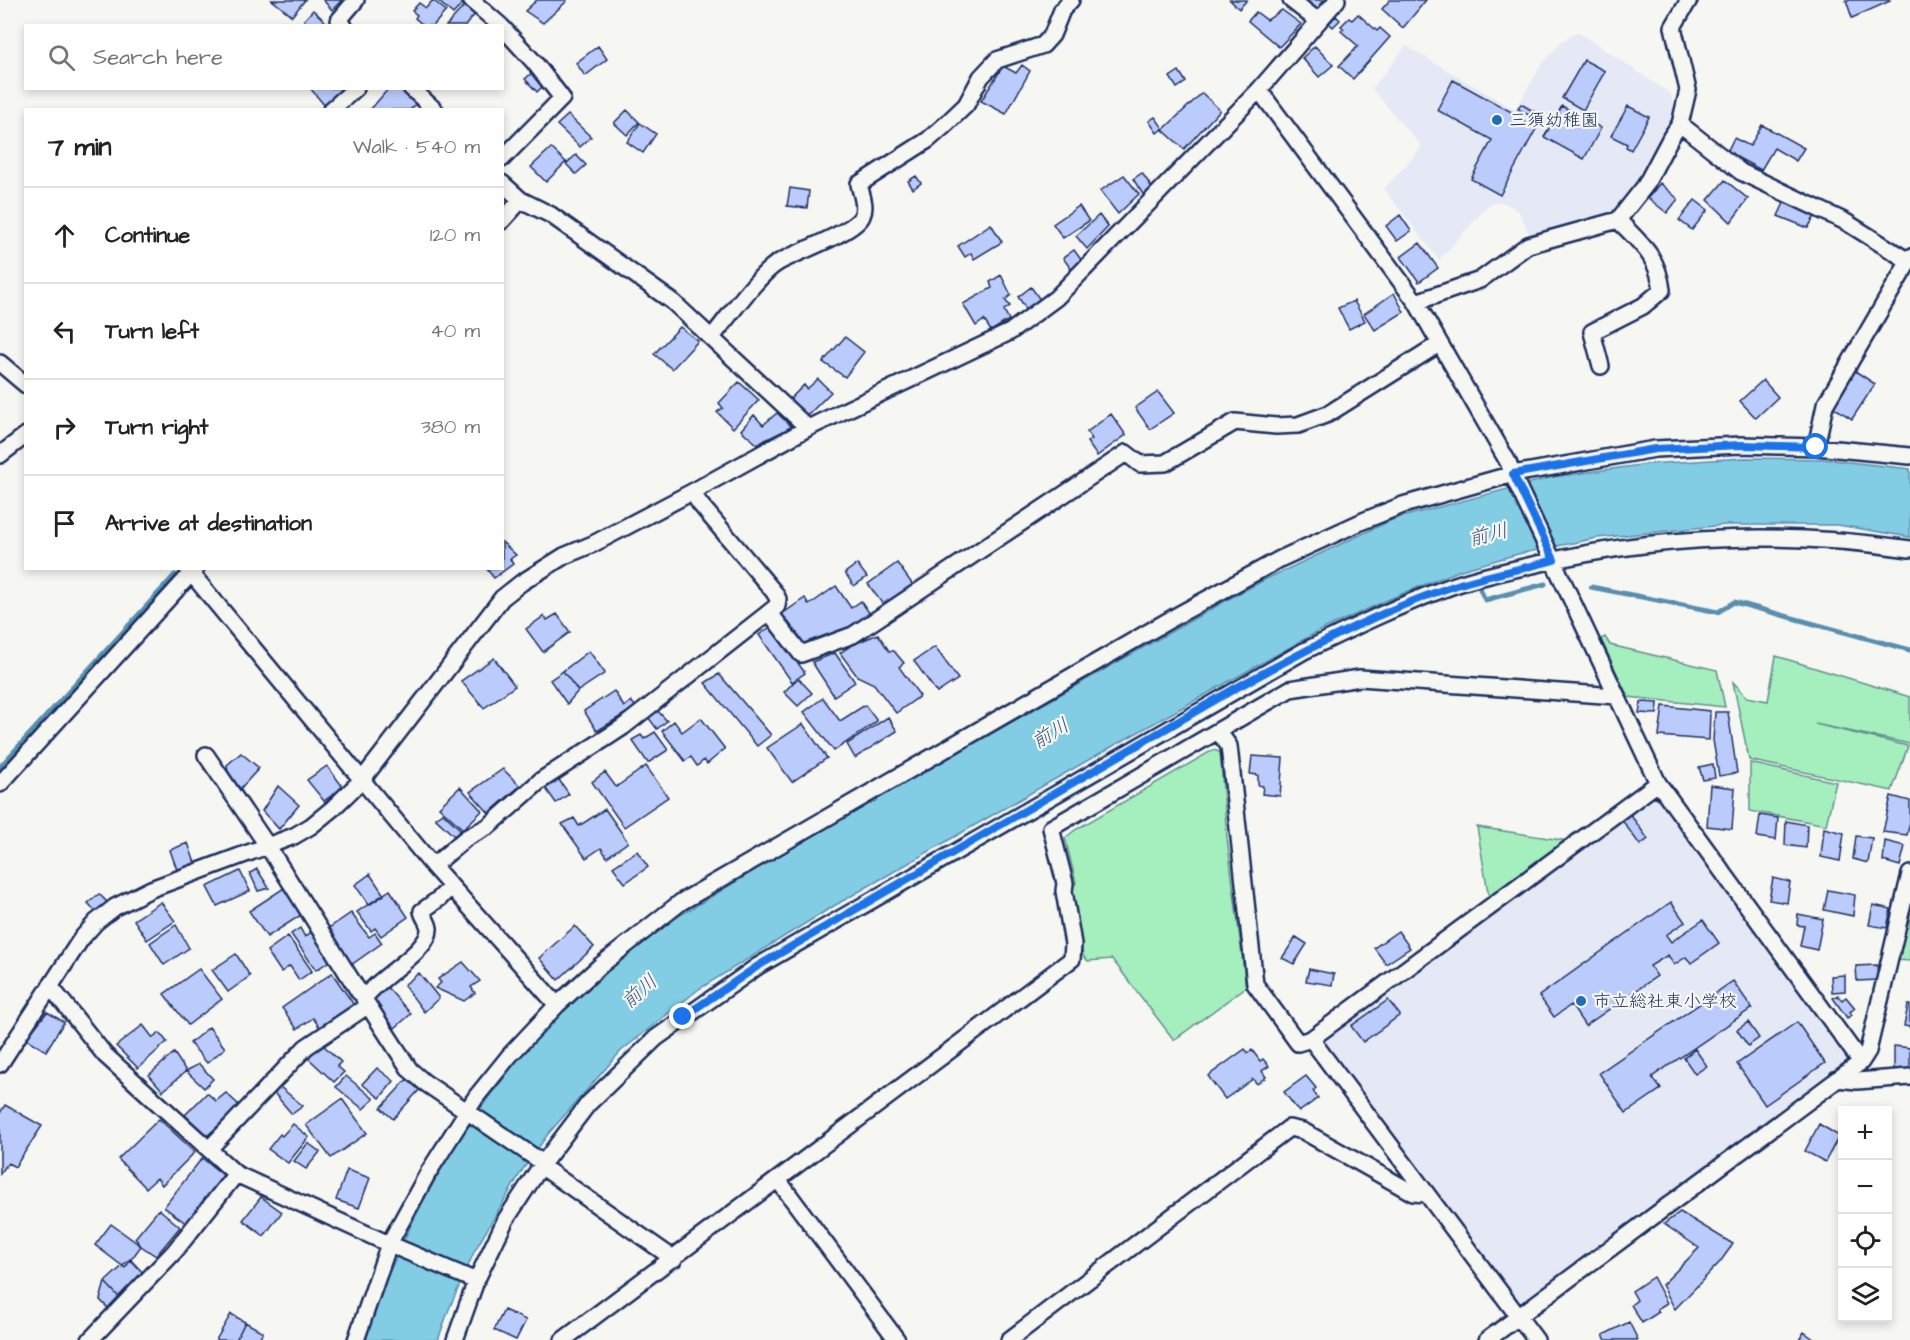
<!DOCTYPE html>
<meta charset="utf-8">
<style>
:root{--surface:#fff;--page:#f6f6f6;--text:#222;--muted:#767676;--line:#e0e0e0}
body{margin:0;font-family:"Architects Daughter","Klee One",sans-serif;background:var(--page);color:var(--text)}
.controls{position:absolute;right:18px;bottom:18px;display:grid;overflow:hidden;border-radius:0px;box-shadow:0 3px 9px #0003}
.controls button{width:54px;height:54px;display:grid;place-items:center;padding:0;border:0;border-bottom:2px solid var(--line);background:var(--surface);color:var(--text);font:30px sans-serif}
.stop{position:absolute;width:18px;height:18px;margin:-14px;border:4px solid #1a73e8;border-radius:50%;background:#fff}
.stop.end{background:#1a73e8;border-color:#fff;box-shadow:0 2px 6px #0008}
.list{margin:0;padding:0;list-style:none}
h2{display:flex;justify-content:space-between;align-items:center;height:78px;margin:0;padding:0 24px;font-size:26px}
h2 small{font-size:20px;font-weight:400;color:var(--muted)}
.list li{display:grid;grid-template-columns:39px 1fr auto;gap:18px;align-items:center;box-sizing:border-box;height:96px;padding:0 24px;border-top:2px solid var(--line)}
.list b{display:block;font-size:22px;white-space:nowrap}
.list em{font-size:20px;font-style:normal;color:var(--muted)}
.icon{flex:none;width:33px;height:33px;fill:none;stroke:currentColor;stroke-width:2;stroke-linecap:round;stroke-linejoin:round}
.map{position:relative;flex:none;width:1910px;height:1340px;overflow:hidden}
.search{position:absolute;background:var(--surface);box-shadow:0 3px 9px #0003;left:24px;top:24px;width:480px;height:66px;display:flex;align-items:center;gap:15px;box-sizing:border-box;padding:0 21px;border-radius:0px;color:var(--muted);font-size:22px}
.panel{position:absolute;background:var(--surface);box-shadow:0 3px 9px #0003;left:24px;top:108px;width:480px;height:462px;border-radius:0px}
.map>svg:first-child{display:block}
.built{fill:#e4e9f5}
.green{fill:#a5eebd;stroke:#608e8e;stroke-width:1.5}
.water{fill:#83cde4;stroke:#598eae;stroke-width:1.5}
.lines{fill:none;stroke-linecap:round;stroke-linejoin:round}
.stream{stroke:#598eae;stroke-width:5}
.building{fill:#bbcbfc;stroke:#1b2f5e;stroke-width:1.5}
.street-casing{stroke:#1b2f5e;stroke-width:20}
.street{stroke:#f6f6f2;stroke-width:15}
.route{stroke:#1a73e8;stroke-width:8}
.poi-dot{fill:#1f6fb2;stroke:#f6f6f2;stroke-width:2}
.labels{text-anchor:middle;stroke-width:4.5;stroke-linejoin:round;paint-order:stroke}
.poi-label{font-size:18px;fill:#1b2f5e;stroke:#f6f6f2;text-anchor:start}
.water-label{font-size:20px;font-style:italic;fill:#355680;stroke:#f6f6f2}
</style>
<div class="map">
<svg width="1910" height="1340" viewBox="0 0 1910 1340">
<rect width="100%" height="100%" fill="#f6f6f2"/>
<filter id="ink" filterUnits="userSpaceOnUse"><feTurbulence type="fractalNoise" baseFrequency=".0167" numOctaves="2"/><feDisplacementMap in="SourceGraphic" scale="12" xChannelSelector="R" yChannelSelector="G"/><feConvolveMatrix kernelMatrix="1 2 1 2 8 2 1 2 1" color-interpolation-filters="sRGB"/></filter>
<g filter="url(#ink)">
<!-- built -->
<path class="built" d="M1578,32L1671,94L1676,120L1640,183L1608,221L1531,238L1519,212L1507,204L1497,201L1486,208L1439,260L1384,189L1422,147L1372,89L1406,46L1515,110L1542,64L1562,41Z
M1653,793L1851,1058L1525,1302L1512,1299L1321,1044L1324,1036Z"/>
<!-- green -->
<path class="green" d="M1605,637L1610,645L1717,670L1725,707L1628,697L1601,639Z
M1776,656L1910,697V744L1815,724L1908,746L1892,791L1749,760L1733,682L1747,697L1768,701Z
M1213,750L1220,752L1227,837L1246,987L1174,1040L1112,959L1088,961L1083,956L1071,889L1076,883L1065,838L1075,830Z
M1750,763L1836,782L1826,825L1750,811Z
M1477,827L1568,841L1489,898Z
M1910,906V961L1897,960Z"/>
<!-- water -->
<path class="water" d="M1744,458L1823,459L1910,469V537L1838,525H1725L1597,538L1518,554L1461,570L1401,594L1319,631L1097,755L832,907L699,989L621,1051L548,1134L521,1172L475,1250L449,1309L438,1340H366L374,1313L371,1312L375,1295H380C403,1238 429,1186 462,1134C475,1114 492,1095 506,1075L504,1071L514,1058L519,1059L554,1020L591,983L656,932L654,929L666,920L671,921L815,834V832L829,821L833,824L900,786L899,782L911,775L915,777L1227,600L1264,580L1394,519L1553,477L1648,464Z"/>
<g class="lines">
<!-- stream -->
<path class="stream" d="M1591,587L1718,612L1734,602L1910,650
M1480,589L1485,600L1545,584
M0,767L175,575"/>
</g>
<!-- building -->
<path class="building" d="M272,0H305L292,16Z
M323,0H342L332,10Z
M433,0L446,11L433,26H424L415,18L417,15L412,11L419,3L426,8Z
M437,0H459L463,3L453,14Z
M537,0H566L567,1L543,23L525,11Z
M1230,0H1247L1239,9Z
M1304,0H1325L1316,10Z
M1390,0H1426L1403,28L1382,9Z
M1846,0H1890V1L1852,18Z
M465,5L475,14L465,26H446Z
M313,10L330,26H309L304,20Z
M1282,10L1301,24L1279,47L1248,21L1256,12L1267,20Z
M1358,14L1377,31L1380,28L1390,37L1353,79L1339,66L1358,46L1341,31L1344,29L1341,26L1349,18L1352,20Z
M1336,16L1340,20L1333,27L1329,23Z
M598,46L607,59L585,76L576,63Z
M1315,46L1333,65L1319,77L1302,58Z
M1584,60L1605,71L1583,110L1562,98Z
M1022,65L1030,71L1006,114L981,101L1003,66L1016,73Z
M535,70L547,82L537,92L525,79Z
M1179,71L1186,82L1177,88L1170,77Z
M1453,80L1517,115L1516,117L1536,129L1500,195L1471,179L1492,140L1437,110Z
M310,88H346L325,106Z
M389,88H400L416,104L410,110H370Z
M1202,93L1220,110L1184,149L1163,130Z
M1521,104L1540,115L1537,120L1518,109Z
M1562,106L1601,128L1584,159L1544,137Z
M1628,106L1649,117L1631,150L1626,147L1627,144L1611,136Z
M627,110L639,122L627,135L614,123Z
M568,115L591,137L580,147L557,125Z
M1155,117L1163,128L1157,133L1149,121Z
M640,123L656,134L643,153L627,142Z
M1762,125L1804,148L1796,161L1774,148L1761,170L1727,152L1734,138L1750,146Z
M551,148L566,162L546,182L531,167Z
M576,155L586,165L576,174L566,164Z
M1142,173L1153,189L1144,196L1133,179Z
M1124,175L1139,194L1118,214L1100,191Z
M916,176L921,183L913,189L908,181Z
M1725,180L1748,199L1731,222L1708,200Z
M1660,183L1678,199L1667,213L1648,198Z
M790,188L809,191L807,208L787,206Z
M1695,200L1708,210L1692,230L1679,220Z
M1785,201L1815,216L1808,228L1778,216Z
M1079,206L1089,221L1063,238L1053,224Z
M1099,215L1108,227L1087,249L1076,236Z
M1400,215L1411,231L1397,241L1386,226Z
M991,224L1002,242L974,259L971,253L965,257L958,246Z
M1420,243L1438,268L1419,282L1401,257Z
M1074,250L1082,261L1071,269L1063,258Z
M1001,275L1011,295L1005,300L1010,306L1004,310L1009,320L991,331L984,320L976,326L963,304L992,288L990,282Z
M1031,287L1041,301L1027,310L1018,297Z
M1394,293L1404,312L1375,330L1364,314Z
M1354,301L1365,321L1349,329L1338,308Z
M680,327L698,341L672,369L654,354Z
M845,337L864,352L845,377L823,362Z
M1852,369L1875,384L1852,419L1830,405Z
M818,379L831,392L807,416L790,399L804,385L807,389Z
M1763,380L1778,397L1756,418L1740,401Z
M739,382L759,400L733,428L717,412L723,408L719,403Z
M1158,392L1174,413L1150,429L1135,408Z
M777,413L792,427L757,444L741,430L754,415L763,425Z
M1111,414L1126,435L1097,456L1087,442L1092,439L1087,432Z
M502,542L516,555L510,559L513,564L494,578L486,568H502Z
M897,563L913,585L884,606L868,584Z
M857,564L867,577L854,586L845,573Z
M836,586L851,608L861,601L870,614L850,628L804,645L782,614L805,598L809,605Z
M557,614L570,632L543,652L526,629L544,616L547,620Z
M772,626L805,673L792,682L759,635Z
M878,634L889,651H894L904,663L899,667L920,696L896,713L874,684L857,676L840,653L852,645Z
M935,647L958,679L937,693L914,661Z
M589,651L605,673L578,691L563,671Z
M835,653L855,682L834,696L812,662Z
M494,658L515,686L484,708L461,681Z
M563,671L578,691L567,704L550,680Z
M719,674L771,735L757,746L705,683Z
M798,678L812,693L798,706L784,692Z
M614,691L624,707L631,701L636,707L597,731L584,711Z
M823,698L840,721L865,705L877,721L834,751L804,712Z
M1641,702L1658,703L1657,714L1639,713Z
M1663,706L1710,711L1709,740L1659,736Z
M657,710L667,721L657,729L648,717Z
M1715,712H1728L1737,773L1719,776L1713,740Z
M888,717L897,731L855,758L847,744Z
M701,718L725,749L707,764L704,760L697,766L691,757L685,761L662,731L674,721L682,732Z
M803,724L827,758L792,782L767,748Z
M655,732L668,750L648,763L632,740L641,735L644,739Z
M241,753L259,768L240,789L228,773L227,765Z
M1252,756L1283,758L1280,796L1262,794L1263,786L1258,785V775L1250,774Z
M1713,764L1715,778L1703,780L1699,767Z
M327,766L343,787L324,801L307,780Z
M646,766L668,797L624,827L592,782L605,772L616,787Z
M503,769L520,786L489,813L470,792Z
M557,777L569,794L556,803L544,786Z
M1710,785L1735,788L1732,829L1707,826Z
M278,786L299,805L279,829L262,811Z
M460,787L482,811L463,829L439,807Z
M1891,796L1910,801V822L1907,835L1883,832Z
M605,809L628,842L607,857L601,848L586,858L562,824L574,818L579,826Z
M443,813L461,830L454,836L435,818Z
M1630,814L1648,839L1640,845L1622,820Z
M1760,815L1778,818L1776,840L1757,837Z
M1786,821L1807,825L1806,848L1785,845Z
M1824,828L1844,833L1840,861L1821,857Z
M1856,836L1872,838L1868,863L1853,859Z
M1885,841L1905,846L1900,866L1883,861Z
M188,843L195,863L177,870L170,850Z
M637,851L648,867L625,883L613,867Z
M257,869L269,888L258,891L250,873Z
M240,871L250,891L217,906L207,887Z
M370,874L384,895L369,905L355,885Z
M1773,878L1790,882L1787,903L1769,900Z
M284,888L301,915L267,937L249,911Z
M390,890L408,917L381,936L375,928L371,931L357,912Z
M1828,890L1855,895L1853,916L1824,910Z
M99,894L109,904L97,913L88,903Z
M161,902L175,921L147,940L134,920Z
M1671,902L1685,922L1666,935L1671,942L1703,920L1719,943L1691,963L1686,957L1674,965L1668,955L1650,966L1657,976L1585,1026L1571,1005L1554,1017L1539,996Z
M1873,905L1891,909L1887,928L1869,925Z
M351,913L369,937L375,933L382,943L351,965L326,930Z
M1798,914L1823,919L1817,950L1800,946L1804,926L1797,925Z
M176,925L189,948L164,965L150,943Z
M575,926L594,947L558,980L539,958Z
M300,928L305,937L311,932L331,960L316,970L291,934Z
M1398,931L1410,948L1386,964L1374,948Z
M288,936L312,971L299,980L290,966L281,972L267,951Z
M1296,937L1307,944L1294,964L1282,958Z
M236,954L250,976L228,992L212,970Z
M463,962L480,981L471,987L475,993L464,1001L435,988L441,983L438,979Z
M1877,965L1878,980L1857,981L1856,966Z
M199,969L222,999L188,1025L164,994Z
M1309,969L1334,974L1332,985L1306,981Z
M332,973L354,1005L321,1029L313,1018L297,1029L282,1008Z
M419,973L439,998L424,1012L404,985Z
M1845,975V991L1832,992L1831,976Z
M1733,981L1752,1008L1652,1077L1661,1089L1626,1113L1599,1073Z
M385,985L411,1014L395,1028L369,999Z
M1838,995L1842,1000L1846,997L1855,1008L1850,1012L1852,1015L1847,1018L1833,998Z
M1388,1000L1400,1015L1363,1042L1351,1026Z
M1908,1005H1910V1027L1904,1026Z
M47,1012L64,1022L46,1051L26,1039Z
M1748,1022L1759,1038L1748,1046L1737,1030Z
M1797,1022L1825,1063L1765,1105L1737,1064Z
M143,1025L153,1038L160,1033L167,1042L138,1068L116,1046Z
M209,1027L225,1048L207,1063L190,1043Z
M323,1045L341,1062L337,1066L344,1072L334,1082L307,1057Z
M1894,1046L1910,1048V1072L1894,1073Z
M1245,1049L1248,1053L1252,1050L1260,1061L1263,1059L1269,1066L1262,1071L1266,1077L1257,1084L1253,1079L1225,1099L1208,1076Z
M1695,1049L1707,1066L1695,1074L1684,1058Z
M174,1053L186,1071L163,1091L149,1075Z
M199,1064L213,1079L204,1088L186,1071Z
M377,1068L394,1081L380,1098L362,1084Z
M346,1076L374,1099L363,1109L336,1087Z
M1306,1076L1316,1088L1313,1091L1318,1098L1299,1112L1284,1092Z
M409,1077L421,1088L393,1119L381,1108Z
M280,1087L303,1106L292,1114L274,1093Z
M207,1093L216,1101L226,1093L240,1106L207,1136L185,1115Z
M342,1099L367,1133L331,1158L306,1125Z
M5,1105L42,1126L15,1167L8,1163L0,1174V1113Z
M159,1119L195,1152L162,1185L157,1178L146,1188L118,1159Z
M293,1124L309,1137L288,1163L268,1149L280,1134L282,1136Z
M1819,1124L1839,1136L1825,1162L1805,1151Z
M308,1143L320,1152L306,1169L294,1161Z
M202,1158L223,1175L187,1224L164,1207Z
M347,1170L370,1178L359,1208L336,1200Z
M261,1197L282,1212L264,1236L243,1220Z
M159,1209L180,1227L156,1256L141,1246L135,1238Z
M1680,1212L1733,1244L1720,1262L1675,1309L1662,1285L1699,1248L1664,1224Z
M111,1224L141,1246L125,1268L95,1245Z
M130,1259L144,1274L119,1297L105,1282Z
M1653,1277L1667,1303L1657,1309L1659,1312L1642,1323L1631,1305L1637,1300L1632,1291Z
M105,1282L119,1297L111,1311L100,1300Z
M504,1310L526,1320L516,1340L494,1330Z
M231,1314L245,1322L236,1340H216Z
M245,1322L263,1332L258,1340H236Z
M1629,1322L1638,1340H1606L1603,1335Z
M1804,1332L1815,1340H1799Z"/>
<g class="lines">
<defs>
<path id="street" d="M471,0L501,26
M1291,0L1318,21
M1689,0L1673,27L1688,90L1680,124L1741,172L1846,222L1910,262
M344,26L339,20L356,0
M502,27L534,62L562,98L502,159
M411,88L435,110
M1259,90L1416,302L1508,462L1515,480L1658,783L1861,1062
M331,110L356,88
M502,183L521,200L551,215L673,302L808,428
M502,221L521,200
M1416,302L1480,280L1528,245L1618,220L1645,186L1671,137L1680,124
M712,337C728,318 759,273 779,262C797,252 855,232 862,216C867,206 861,194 859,184L928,140L944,126L966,105L981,77L997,60L1043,45L1052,35L1062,10L1071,0
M0,363L26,385
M1601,366L1592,332L1643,306L1662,290C1658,256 1641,244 1618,220
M1816,447L1825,405L1909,261L1910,257
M0,455L26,435
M187,568L433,866L557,1005
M770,613L801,654L853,635L1126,453L1140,464L1165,463L1235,422L1276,426L1298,425L1328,414L1439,344
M1218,731L1229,746L1255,984L1298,1043L1311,1039
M206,755L267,845L359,992L365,996
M0,784L196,568
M433,866L466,838L489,826L540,781L623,727L777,606L778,599L774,592L700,504L692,492
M451,886L440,898L422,911C423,917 428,921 429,928C431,951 376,978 364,999L410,1070L424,1082L543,1163
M50,986L105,1055L236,1174L389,1244L476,1281
M0,1064L81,939L96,922L115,907L151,889L294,836L311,826L333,808L362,780L489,615L502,598L521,583L564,556L593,544L692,492L808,428L1010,332L1056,298L1259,90L1337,0
M1837,1079L1857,1081L1910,1077
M209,1149L306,1047L367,1006
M541,1166L674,1259
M778,1180L897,1340
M90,1340L174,1252L236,1174
M356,1340L389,1244L428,1173L476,1097L510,1055L557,1005L601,965L681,902L1178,615L1280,559L1363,521L1403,505L1513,474L1655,449L1741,445L1816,447L1910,456
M455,1340L476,1281L506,1219L541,1166L588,1104L656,1038L758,966L1304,651C1352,628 1399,605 1449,587C1477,577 1507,571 1537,564C1659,535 1786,531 1910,549
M563,1340L1072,959L1073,944L1064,891L1065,883L1051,828L1290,689L1360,678L1617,696
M1009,1340L1289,1128L1303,1131L1413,1193L1426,1194
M1487,1340L1861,1062L1868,1051L1910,874
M1536,1340L1311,1039L1658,783"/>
</defs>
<!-- street casing -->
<use href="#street" class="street-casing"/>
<!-- street -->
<use href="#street" class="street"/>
</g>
</g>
<g class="lines" filter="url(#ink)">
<!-- route -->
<path class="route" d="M683,1017L758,966L1234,689C1304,651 1375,613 1451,587C1485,575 1520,570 1554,560L1513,474L1655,449L1741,445L1816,447"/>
</g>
<!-- markers -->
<g class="poi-dot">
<circle cx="1497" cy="120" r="6"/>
<circle cx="1581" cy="1001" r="6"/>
</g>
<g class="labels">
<!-- poi labels -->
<g class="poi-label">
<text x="1509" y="126">三須幼稚園</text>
<text x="1593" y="1007">市立総社東小学校</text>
</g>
<!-- water labels -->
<g class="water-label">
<text transform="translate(1488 534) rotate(-14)" y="7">前川</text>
<text transform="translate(1050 733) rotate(-31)" y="7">前川</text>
<text transform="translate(639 991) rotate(-42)" y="7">前川</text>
</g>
</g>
</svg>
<div class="controls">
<button>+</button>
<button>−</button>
<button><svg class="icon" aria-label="locate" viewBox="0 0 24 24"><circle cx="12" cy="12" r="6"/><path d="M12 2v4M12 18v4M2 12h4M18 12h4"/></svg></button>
<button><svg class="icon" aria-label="layers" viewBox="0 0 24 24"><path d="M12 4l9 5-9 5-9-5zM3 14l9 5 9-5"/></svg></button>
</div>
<div class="stop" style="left:1816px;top:447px"></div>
<div class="stop end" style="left:683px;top:1017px"></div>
<div class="search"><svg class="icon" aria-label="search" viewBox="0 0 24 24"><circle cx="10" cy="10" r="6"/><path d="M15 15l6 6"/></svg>Search here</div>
<section class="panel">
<h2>7 min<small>Walk · 540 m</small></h2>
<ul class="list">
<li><svg class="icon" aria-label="ahead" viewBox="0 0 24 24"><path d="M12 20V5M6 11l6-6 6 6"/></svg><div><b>Continue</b></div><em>120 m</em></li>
<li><svg class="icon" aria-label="left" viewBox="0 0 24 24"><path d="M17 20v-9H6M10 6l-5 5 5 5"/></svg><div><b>Turn left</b></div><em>40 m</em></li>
<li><svg class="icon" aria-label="right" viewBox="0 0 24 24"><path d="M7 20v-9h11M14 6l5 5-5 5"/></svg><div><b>Turn right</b></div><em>380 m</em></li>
<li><svg class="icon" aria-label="arrive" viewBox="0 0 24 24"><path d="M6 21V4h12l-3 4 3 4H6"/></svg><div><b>Arrive at destination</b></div></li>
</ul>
</section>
</div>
